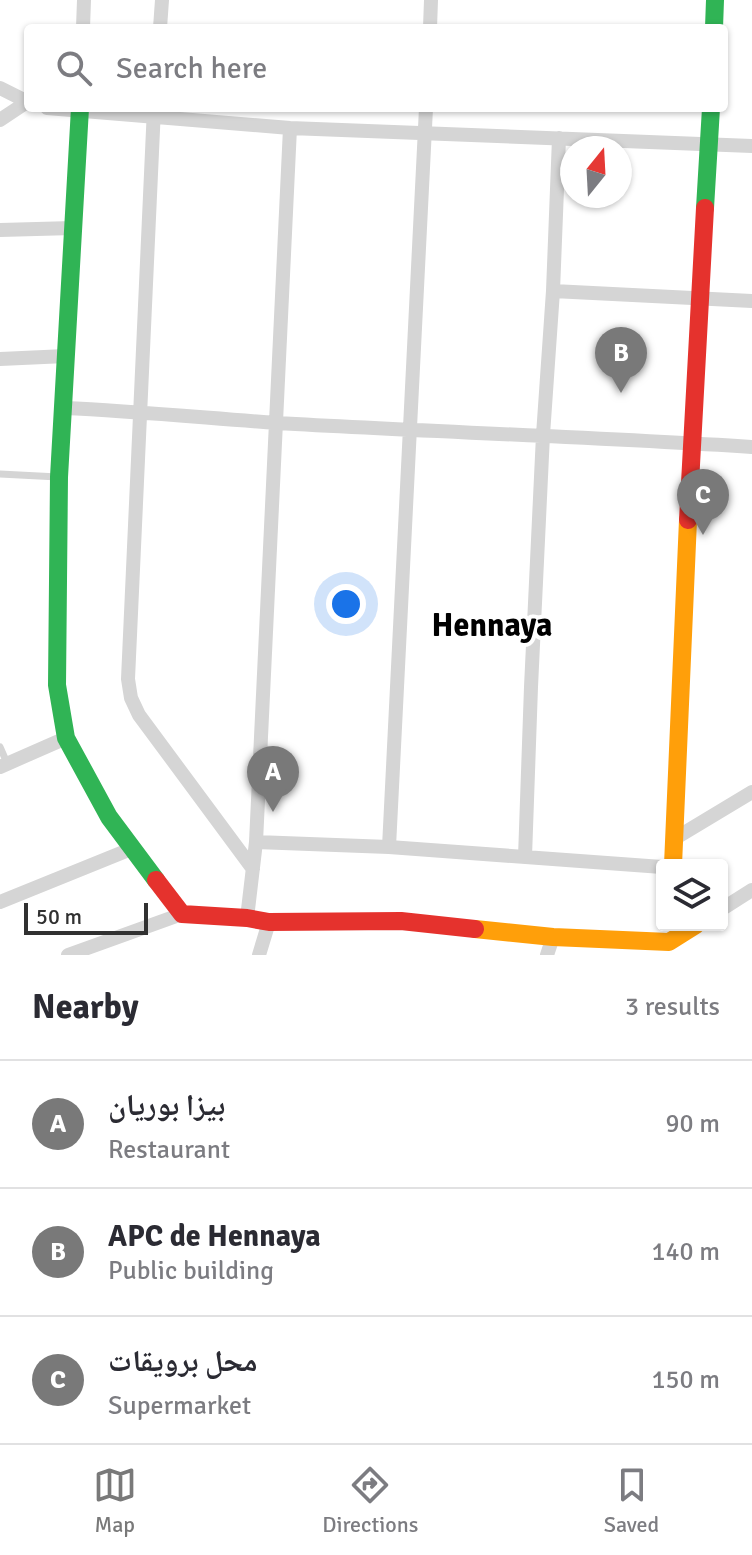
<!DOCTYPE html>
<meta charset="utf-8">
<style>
:root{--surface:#fff;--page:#f7f7f7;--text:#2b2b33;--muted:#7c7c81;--line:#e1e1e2;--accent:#797979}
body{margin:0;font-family:Signika,"Noto Naskh Arabic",sans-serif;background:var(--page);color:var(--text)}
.controls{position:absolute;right:24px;bottom:24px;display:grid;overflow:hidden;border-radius:8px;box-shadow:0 2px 6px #0004}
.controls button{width:72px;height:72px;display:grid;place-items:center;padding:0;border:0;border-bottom:2px solid var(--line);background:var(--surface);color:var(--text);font:40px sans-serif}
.compass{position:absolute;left:560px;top:136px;width:72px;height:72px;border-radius:50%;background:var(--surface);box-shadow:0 2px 6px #0004;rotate:18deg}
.scale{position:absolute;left:24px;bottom:20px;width:124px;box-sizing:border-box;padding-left:8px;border:4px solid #313131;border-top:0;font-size:22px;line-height:28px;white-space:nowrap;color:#313131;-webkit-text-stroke:6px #fff;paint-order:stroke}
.you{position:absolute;left:346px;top:604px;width:28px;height:28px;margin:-20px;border:6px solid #fff;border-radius:50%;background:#1a73e8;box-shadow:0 0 0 12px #1a73e833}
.badge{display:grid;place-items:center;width:52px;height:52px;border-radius:50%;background:var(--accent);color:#fff;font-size:26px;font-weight:700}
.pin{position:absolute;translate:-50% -66px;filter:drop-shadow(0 2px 4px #0008)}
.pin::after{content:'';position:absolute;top:42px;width:28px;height:24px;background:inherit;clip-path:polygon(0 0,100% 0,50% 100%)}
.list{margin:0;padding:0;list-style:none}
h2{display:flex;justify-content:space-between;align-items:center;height:104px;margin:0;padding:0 32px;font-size:34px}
h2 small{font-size:26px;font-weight:400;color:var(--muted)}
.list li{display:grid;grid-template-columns:52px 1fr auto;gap:24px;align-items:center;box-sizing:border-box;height:128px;padding:0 32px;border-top:2px solid var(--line)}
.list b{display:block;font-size:30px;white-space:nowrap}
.list p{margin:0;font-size:26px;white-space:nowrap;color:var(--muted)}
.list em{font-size:26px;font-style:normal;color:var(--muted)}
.icon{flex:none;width:44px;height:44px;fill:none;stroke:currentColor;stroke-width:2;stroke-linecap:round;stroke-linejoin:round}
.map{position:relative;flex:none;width:752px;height:955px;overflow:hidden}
.search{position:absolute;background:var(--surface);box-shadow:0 2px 6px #0004;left:24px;right:24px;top:24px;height:88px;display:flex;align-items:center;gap:20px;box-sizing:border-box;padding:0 28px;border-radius:8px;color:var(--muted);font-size:30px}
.sheet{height:488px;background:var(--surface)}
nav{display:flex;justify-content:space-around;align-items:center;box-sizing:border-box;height:112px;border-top:2px solid var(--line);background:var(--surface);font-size:22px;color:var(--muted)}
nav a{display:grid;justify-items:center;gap:4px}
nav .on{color:var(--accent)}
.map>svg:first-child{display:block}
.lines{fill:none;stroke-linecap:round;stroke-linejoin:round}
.lane{stroke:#d5d5d5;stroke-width:7}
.street{stroke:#d5d5d5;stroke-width:14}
.fast{stroke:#30b455;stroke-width:18}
.slow{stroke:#ff9f0a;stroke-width:18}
.jam{stroke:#e5322d;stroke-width:18}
.labels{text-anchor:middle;stroke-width:8;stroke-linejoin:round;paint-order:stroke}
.district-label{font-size:32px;font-weight:bold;fill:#000;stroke:#fff}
</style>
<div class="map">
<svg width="752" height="955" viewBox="0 0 752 955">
<rect width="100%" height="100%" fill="#fff"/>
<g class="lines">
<!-- lane -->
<path class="lane" d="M0,474L58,477
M0,747L7,763"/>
<!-- street -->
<path class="street" d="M83,28L84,0
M160,28L162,0
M430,28L431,0
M0,88L28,102
M47,108L290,128L752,146
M154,108L128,679L131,698L139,715L253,869
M0,120L27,102
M0,230L73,228
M553,291L752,301
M0,359L66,356
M64,408C135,411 206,418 277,423C435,432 594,437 752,447
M0,767L66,738
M674,839L752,792
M256,842L389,847L662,867
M389,847L426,108
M525,857L531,687L543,435L553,291L559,138
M0,902L131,849
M722,909L752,890
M247,918L256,842L290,128
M68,955L182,914
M259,955L269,922
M547,955L553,937"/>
<!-- fast -->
<path class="fast" d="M714,28L715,0
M80,108L59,477L57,685L66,738L109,817L156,880
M705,208L711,108"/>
<!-- slow -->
<path class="slow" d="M673,865L688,520
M475,929L553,937L669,942L696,925"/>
<!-- jam -->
<path class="jam" d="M688,520L705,208
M156,880L182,914L247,918L269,922L401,921L475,929"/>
</g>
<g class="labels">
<!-- district labels -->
<g class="district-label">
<text x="492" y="636">Hennaya</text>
</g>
</g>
</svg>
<div class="controls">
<button><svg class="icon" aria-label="layers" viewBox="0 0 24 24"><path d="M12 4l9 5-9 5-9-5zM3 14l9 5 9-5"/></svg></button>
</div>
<svg class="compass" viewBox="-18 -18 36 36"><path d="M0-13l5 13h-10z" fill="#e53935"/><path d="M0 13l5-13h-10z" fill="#7c7c81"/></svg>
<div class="scale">50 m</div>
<div class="you"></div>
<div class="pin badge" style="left:273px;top:812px">A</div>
<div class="pin badge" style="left:621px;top:393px">B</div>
<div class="pin badge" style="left:703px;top:535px">C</div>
<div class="search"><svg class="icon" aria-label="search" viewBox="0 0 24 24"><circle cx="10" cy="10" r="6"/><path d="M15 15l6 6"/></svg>Search here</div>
</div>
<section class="sheet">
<h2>Nearby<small>3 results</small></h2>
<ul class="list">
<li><span class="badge">A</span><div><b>بيزا بوريان</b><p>Restaurant</p></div><em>90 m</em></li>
<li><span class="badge">B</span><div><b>APC de Hennaya</b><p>Public building</p></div><em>140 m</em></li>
<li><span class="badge">C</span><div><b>محل برويقات</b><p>Supermarket</p></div><em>150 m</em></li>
</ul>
</section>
<nav>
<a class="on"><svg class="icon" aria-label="map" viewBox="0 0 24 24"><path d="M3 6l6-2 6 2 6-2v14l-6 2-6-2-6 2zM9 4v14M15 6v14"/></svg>Map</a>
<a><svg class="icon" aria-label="directions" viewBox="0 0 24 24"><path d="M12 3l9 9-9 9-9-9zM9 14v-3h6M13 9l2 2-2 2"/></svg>Directions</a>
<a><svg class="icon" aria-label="saved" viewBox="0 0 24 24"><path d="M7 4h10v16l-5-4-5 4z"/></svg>Saved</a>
</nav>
